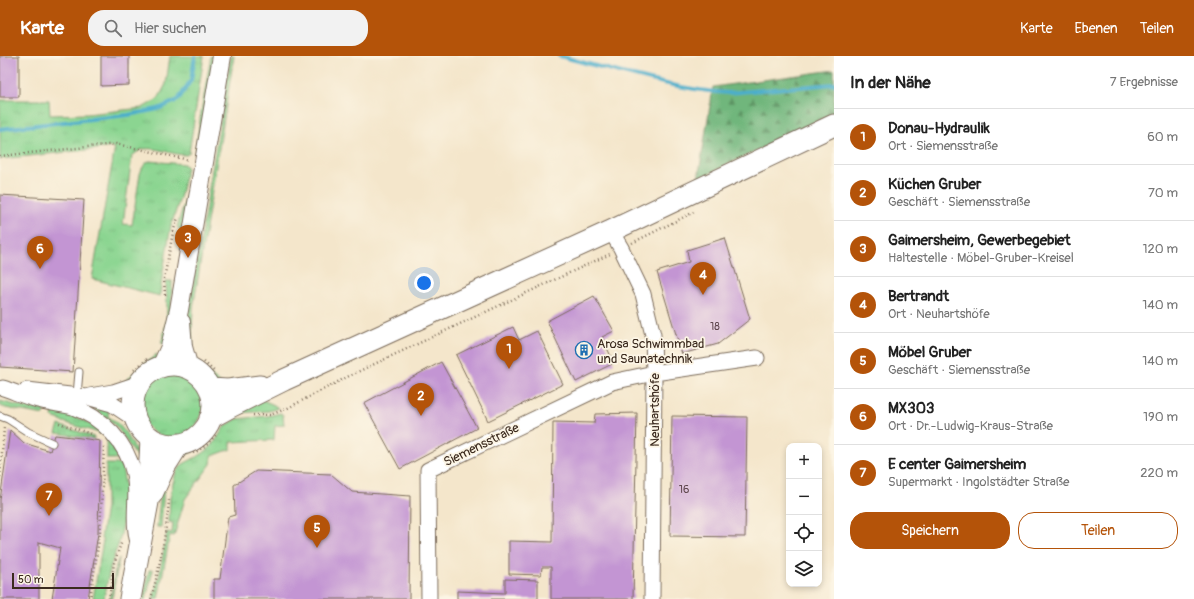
<!DOCTYPE html>
<html lang="de">
<meta charset="utf-8">
<style>
:root{--surface:#fff;--page:#f2f2f2;--text:#222;--muted:#767676;--line:#e0e0e0;--accent:#b45309}
body{margin:0;font-family:Pangolin,sans-serif;background:var(--page);color:var(--text)}
.controls{position:absolute;right:12px;bottom:12px;display:grid;overflow:hidden;border-radius:8px;box-shadow:0 2px 6px #0003}
.controls button{width:36px;height:36px;display:grid;place-items:center;padding:0;border:0;border-bottom:1px solid var(--line);background:var(--surface);color:var(--text);font:20px sans-serif}
.scale{position:absolute;left:12px;bottom:10px;width:102px;box-sizing:border-box;padding-left:4px;border:2px solid #3b2a1e;border-top:0;font-size:11px;line-height:14px;white-space:nowrap;color:#3b2a1e;-webkit-text-stroke:3px #fcf5e5;paint-order:stroke}
.you{position:absolute;left:424px;top:227px;width:14px;height:14px;margin:-10px;border:3px solid #fff;border-radius:50%;background:#1a73e8;box-shadow:0 0 0 6px #1a73e833}
.badge{display:grid;place-items:center;width:26px;height:26px;border-radius:50%;background:var(--accent);color:#fff;font-size:13px;font-weight:700}
.pin{position:absolute;translate:-50% -33px;filter:drop-shadow(0 1px 2px #0008)}
.pin::after{content:'';position:absolute;top:21px;width:14px;height:12px;background:inherit;clip-path:polygon(0 0,100% 0,50% 100%)}
.list{margin:0;padding:0;list-style:none}
h2{display:flex;justify-content:space-between;align-items:center;height:52px;margin:0;padding:0 16px;font-size:17px}
h2 small{font-size:13px;font-weight:400;color:var(--muted)}
.list li{display:grid;grid-template-columns:26px 1fr auto;gap:12px;align-items:center;box-sizing:border-box;height:56px;padding:0 16px;border-top:1px solid var(--line)}
.list b{display:block;font-size:15px;white-space:nowrap}
.list p{margin:0;font-size:13px;white-space:nowrap;color:var(--muted)}
.list em{font-size:13px;font-style:normal;color:var(--muted)}
.actions{display:flex;gap:8px;padding:12px 16px}
.actions a{flex:1;padding:9px 0;border:1px solid var(--accent);border-radius:16px;text-align:center;font-size:14px;color:var(--accent)}
.actions .main{background:var(--accent);color:#fff}
.icon{flex:none;width:22px;height:22px;fill:none;stroke:currentColor;stroke-width:2;stroke-linecap:round;stroke-linejoin:round}
.map{position:relative;flex:none;width:834px;height:543px;overflow:hidden}
header{display:flex;align-items:center;gap:24px;box-sizing:border-box;height:56px;padding:0 20px;background:var(--accent);color:#fff}
header strong{font-size:19px}
nav{display:flex;gap:22px;margin-inline-start:auto;font-size:14px}
.search{width:280px;height:36px;background:var(--page);display:flex;align-items:center;gap:10px;box-sizing:border-box;padding:0 14px;border-radius:16px;color:var(--muted);font-size:15px}
main{display:flex}
aside{flex:1;background:var(--surface)}
.map>svg:first-child{display:block}
.grass{fill:url(#grass-tufts);stroke:#638058}
.forest{fill:url(#forest-firs);stroke:#56704c}
.lines{fill:none;stroke-linecap:round;stroke-linejoin:round}
.stream{stroke:#4caecb;stroke-width:4}
.building{fill:#c395d3}
.service-casing{stroke:#7c6c5b;stroke-width:9}
.minor-casing{stroke:#7c6c5b;stroke-width:17}
.tertiary-casing{stroke:#7c6c5b;stroke-width:20}
.secondary-casing{stroke:#7c6c5b;stroke-width:23}
.path{stroke:#7c6c5b;stroke-width:2.5;stroke-dasharray:1 3;stroke-linecap:butt}
.service{stroke:#fff;stroke-width:7}
.minor{stroke:#fff;stroke-width:15}
.tertiary{stroke:#fff;stroke-width:18}
.secondary{stroke:#fff;stroke-width:21}
.labels{text-anchor:middle;stroke-width:3.5;stroke-linejoin:round;paint-order:stroke}
.number-label{font-size:11px;fill:#5d454b}
.poi-label{font-size:13px;fill:#3b2a1e;stroke:#fcf5e5;text-anchor:start}
.street-label{font-size:13px;fill:#3b2a1e;stroke:#fcf5e5}
</style>
<header>
<strong>Karte</strong>
<div class="search"><svg class="icon" aria-label="search" viewBox="0 0 24 24"><circle cx="10" cy="10" r="6"/><path d="M15 15l6 6"/></svg>Hier suchen</div>
<nav><a>Karte</a><a>Ebenen</a><a>Teilen</a></nav>
</header>
<main>
<div class="map">
<svg width="834" height="543" viewBox="0 0 834 543">
<defs>
<pattern id="grass-tufts" width="24" height="20" patternUnits="userSpaceOnUse"><rect width="24" height="20" fill="#8bd591"/><path d="M3 7l-1-3M5 7V3M7 7l1-3M15 17l-1-3M17 17v-4M19 17l1-3" fill="none" stroke="#79b77d"/></pattern>
<pattern id="forest-firs" width="22" height="20" patternUnits="userSpaceOnUse"><rect width="22" height="20" fill="#70b67b"/><path d="M5 1l3.5 6h-7zM16 11l3.5 6h-7z" fill="#5d9464"/></pattern>
</defs>
<rect width="100%" height="100%" fill="#fcf5e5"/>
<filter id="ink" filterUnits="userSpaceOnUse"><feTurbulence type="fractalNoise" baseFrequency=".025" numOctaves="2"/><feDisplacementMap in="SourceGraphic" scale="8" xChannelSelector="R" yChannelSelector="G"/><feConvolveMatrix kernelMatrix="1 2 1 2 8 2 1 2 1" color-interpolation-filters="sRGB"/></filter>
<filter id="wash" filterUnits="userSpaceOnUse"><feTurbulence type="fractalNoise" baseFrequency=".012" numOctaves="4" result="noise"/><feDisplacementMap in="SourceGraphic" scale="16" xChannelSelector="R" yChannelSelector="G"/><feGaussianBlur stdDeviation="0.9" result="paint"/><feColorMatrix in="noise" values="0 0 0 0 0 0 0 0 0 0 0 0 0 0 0 0 0 1.4 0 .05"/><feComposite in="paint" operator="in"/></filter>
<g filter="url(#wash)">
<rect width="100%" height="100%" fill="#f4e6cb"/>
<!-- grass -->
<path class="grass" d="M170,0H204L189,97L187,99C172,99 158,91 143,93C139,94 135,98 132,100L123,168L132,169L140,118C142,112 144,108 149,105L184,108L187,112L180,142L171,170L162,221L160,240L92,223L115,91L0,103V44H49L50,59L87,58L142,52L158,43L166,28Z
M211,0H216L197,98H195L201,56Z
M231,0H234L193,252L192,274L193,290H189L187,274L189,252Z
M192,111H195L190,147L185,158L181,175L177,171L187,138Z
M166,225H172L171,262L166,288L161,287C165,275 167,264 167,251C167,243 166,234 166,225Z
M157,298V304C145,313 134,322 121,329L138,313Z
M195,302L209,318L223,330C207,325 199,319 195,302Z
M139 349a32 32 0 1 1 64 0a32 32 0 1 1-64 0Z
M263,344L274,349L278,352L269,355L237,357Z
M0,345L23,351L45,354L44,359L6,352L0,350Z
M95,352H107L109,354L108,361C121,366 133,387 138,400H136L119,374L112,366L96,354Z
M53,355C73,357 86,365 102,376V378L60,365V364L52,361Z
M281,357L283,359L284,369L275,370L274,384L231,386V393L212,400L211,408L185,443L174,480L170,479L158,543H153L159,520L167,476L172,477L173,467L169,466L170,442L173,427L176,416L183,408L202,398L212,390L225,370L237,363L268,360Z
M223,364C219,369 215,377 211,382C202,392 190,396 179,403L182,396L190,393L200,387L209,379L214,368Z
M59,369L94,381V383L56,377Z
M107,381C113,389 115,395 119,403H107Z
M106,408H121C128,433 126,461 119,486C117,494 113,501 111,509C108,520 106,532 104,543H93L103,484L101,483L106,451Z
M161,434H164L161,471H157Z
M119,502L112,543H110L116,510Z
M149,514H153L146,543H143Z"/>
<!-- forest -->
<path class="forest" d="M834,14V57L698,123L713,31Z"/>
<g class="lines">
<!-- stream -->
<path class="stream" d="M559,0C614,14 671,33 728,37L834,28
M0,73L128,59L158,53L178,44L191,24L195,0"/>
</g>
<g id="blocks">
<!-- building -->
<path class="building" d="M0,0H19V41H0Z
M101,0H129V29L101,30Z
M0,139L84,144L73,316L0,311Z
M725,182L750,263L718,288L682,298L657,216L689,206L687,194Z
M594,240L614,275L602,281L614,307L576,326L547,265Z
M513,271L519,284L537,275L563,328L488,365L456,299Z
M441,306L477,372L400,413L364,347Z
M637,357L633,543H551V511H542L541,519L509,518V485L552,486L553,366L594,367L595,358Z
M672,360L747,361L745,481L670,480Z
M10,374L24,387L50,395L55,379L81,382L100,385L98,477L88,543H52L60,492L39,486V543H0V444Z
M256,415L331,418L352,436L410,440L409,543H214V523H220L228,461L235,459L234,429Z
M505,523L538,524V543H457V535L505,537Z"/>
</g>
</g>
<g filter="url(#ink)">
<use href="#blocks" fill-opacity="0" stroke="#7c6c5b" stroke-width="1"/>
<g class="lines">
<defs>
<path id="service" d="M77,339L79,316
M0,360L8,363L28,376L52,387"/>
<path id="minor" d="M611,175L621,192L643,238L653,279L654,317L652,543
M3,332C15,336 26,341 38,344C49,347 62,348 73,351C103,362 127,387 134,418C139,439 132,460 137,482
M27,334L87,341L112,348L136,364
M90,340L113,336L140,327
M429,543L428,414L612,326L654,317L757,302"/>
<path id="tertiary" d="M181,266L183,291L189,312
M161,311L170,291L179,254L222,0"/>
<path id="secondary" d="M133 349a40 40 0 1 1 80 0a40 40 0 1 1-80 0Z
M210,333L228,334L260,330
M210,362L232,350L284,324L611,175L834,69
M152,438L165,410L179,388
M130,543L148,446L151,382"/>
</defs>
<!-- service casing -->
<use href="#service" class="service-casing"/>
<!-- minor casing -->
<use href="#minor" class="minor-casing"/>
<!-- tertiary casing -->
<use href="#tertiary" class="tertiary-casing"/>
<!-- secondary casing -->
<use href="#secondary" class="secondary-casing"/>
<!-- path -->
<path class="path" d="M0,100L116,88L189,104
M632,187L694,156
M165,239L164,223L173,176L178,162
M204,306L215,316
M134,314L147,303
M253,359H270L286,353L351,319L522,239L610,198
M59,367L91,378
M193,397C203,393 210,385 217,378
M0,421L4,372
M90,543L100,477L104,390
M109,543L114,507L122,485
M151,543C160,510 166,478 169,444"/>
<!-- service -->
<use href="#service" class="service"/>
<!-- minor -->
<use href="#minor" class="minor"/>
<!-- tertiary -->
<use href="#tertiary" class="tertiary"/>
<!-- secondary -->
<use href="#secondary" class="secondary"/>
</g>
</g>
<!-- icons -->
<defs>
<symbol id="building-ring" viewBox="-11 -11 22 22"><circle r="9.5" fill="#fcf5e5" stroke="#1f6fb2" stroke-width="1.5"/><path d="M-4-6H4V6H1V3H-1V6H-4ZM-2.5-4.3h1.7v1.8h-1.7ZM.8-4.3h1.7v1.8H.8ZM-2.5-1h1.7V.8h-1.7ZM.8-1h1.7V.8H.8Z" fill="#1f6fb2"/></symbol>
</defs>
<g fill-rule="evenodd">
<use href="#building-ring" x="574" y="284" width="20" height="20"/>
</g>
<g class="labels">
<!-- number labels -->
<g class="number-label">
<text x="715" y="274">18</text>
<text x="684" y="437">16</text>
</g>
<!-- poi labels -->
<g class="poi-label">
<text x="597" y="292">Arosa Schwimmbad<tspan x="597" dy="15">und Saunatechnik</tspan></text>
</g>
<!-- street labels -->
<g class="street-label">
<text transform="translate(654 354) rotate(-90)" y="5">Neuhartshöfe</text>
<text transform="translate(481 388) rotate(-26)" y="5">Siemensstraße</text>
</g>
</g>
</svg>
<div class="controls">
<button>+</button>
<button>−</button>
<button><svg class="icon" aria-label="locate" viewBox="0 0 24 24"><circle cx="12" cy="12" r="6"/><path d="M12 2v4M12 18v4M2 12h4M18 12h4"/></svg></button>
<button><svg class="icon" aria-label="layers" viewBox="0 0 24 24"><path d="M12 4l9 5-9 5-9-5zM3 14l9 5 9-5"/></svg></button>
</div>
<div class="scale">50 m</div>
<div class="you"></div>
<div class="pin badge" style="left:509px;top:313px">1</div>
<div class="pin badge" style="left:421px;top:360px">2</div>
<div class="pin badge" style="left:188px;top:202px">3</div>
<div class="pin badge" style="left:703px;top:239px">4</div>
<div class="pin badge" style="left:317px;top:492px">5</div>
<div class="pin badge" style="left:40px;top:213px">6</div>
<div class="pin badge" style="left:49px;top:460px">7</div>
</div>
<aside>
<h2>In der Nähe<small>7 Ergebnisse</small></h2>
<ul class="list">
<li><span class="badge">1</span><div><b>Donau-Hydraulik</b><p>Ort · Siemensstraße</p></div><em>60 m</em></li>
<li><span class="badge">2</span><div><b>Küchen Gruber</b><p>Geschäft · Siemensstraße</p></div><em>70 m</em></li>
<li><span class="badge">3</span><div><b>Gaimersheim, Gewerbegebiet</b><p>Haltestelle · Möbel-Gruber-Kreisel</p></div><em>120 m</em></li>
<li><span class="badge">4</span><div><b>Bertrandt</b><p>Ort · Neuhartshöfe</p></div><em>140 m</em></li>
<li><span class="badge">5</span><div><b>Möbel Gruber</b><p>Geschäft · Siemensstraße</p></div><em>140 m</em></li>
<li><span class="badge">6</span><div><b>MX303</b><p>Ort · Dr.-Ludwig-Kraus-Straße</p></div><em>190 m</em></li>
<li><span class="badge">7</span><div><b>E center Gaimersheim</b><p>Supermarkt · Ingolstädter Straße</p></div><em>220 m</em></li>
</ul>
<div class="actions"><a class="main">Speichern</a><a>Teilen</a></div>
</aside>
</main>
